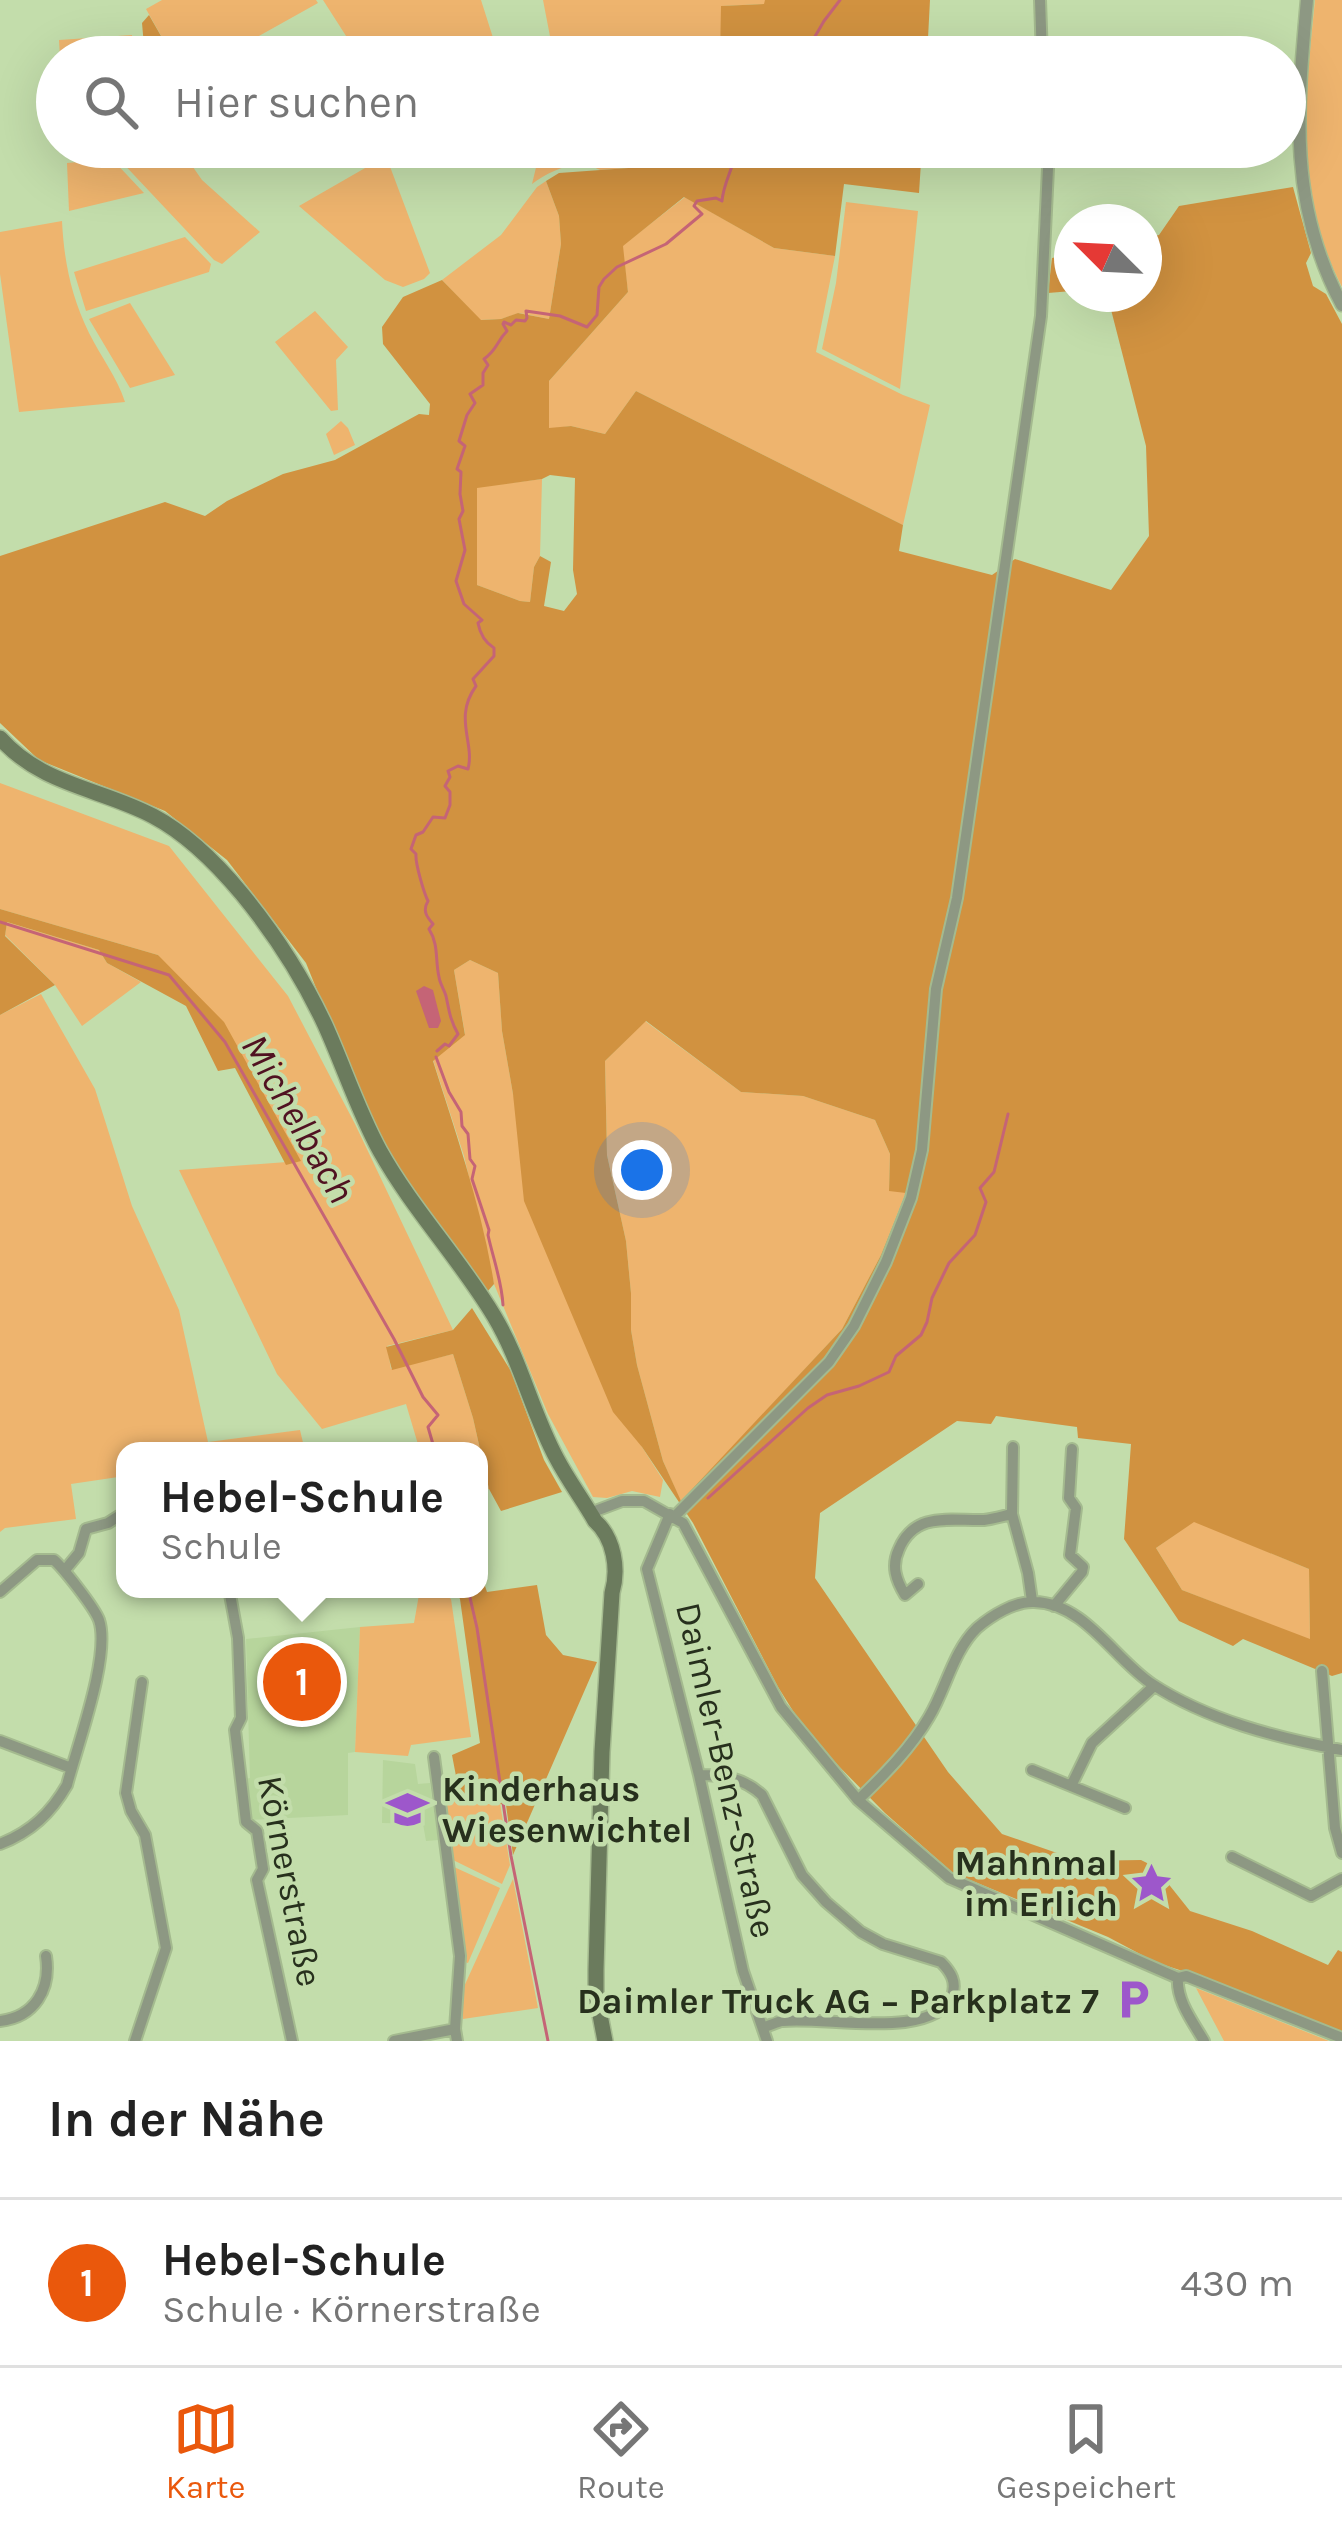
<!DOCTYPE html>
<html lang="de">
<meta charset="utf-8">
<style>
:root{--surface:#fff;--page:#f2f2f2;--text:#222;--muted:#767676;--line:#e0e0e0;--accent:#ea580c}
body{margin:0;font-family:Karla,sans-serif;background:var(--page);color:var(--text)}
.compass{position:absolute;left:1054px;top:204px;width:108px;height:108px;border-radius:50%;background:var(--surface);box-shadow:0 12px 48px #0002;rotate:294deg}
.you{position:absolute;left:642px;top:1170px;width:42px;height:42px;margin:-30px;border:9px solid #fff;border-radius:50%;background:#1a73e8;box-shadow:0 0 0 18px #1a73e833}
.badge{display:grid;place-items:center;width:78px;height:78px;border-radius:50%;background:var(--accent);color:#fff;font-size:39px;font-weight:700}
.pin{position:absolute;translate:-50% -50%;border:6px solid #fff;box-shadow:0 3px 12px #0006}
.popup{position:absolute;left:116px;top:1442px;width:372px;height:156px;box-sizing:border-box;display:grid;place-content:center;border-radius:24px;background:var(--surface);filter:drop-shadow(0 3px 9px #0005);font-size:39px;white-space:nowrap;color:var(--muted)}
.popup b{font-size:45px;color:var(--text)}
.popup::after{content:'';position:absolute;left:50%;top:100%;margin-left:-24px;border:24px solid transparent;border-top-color:var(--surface)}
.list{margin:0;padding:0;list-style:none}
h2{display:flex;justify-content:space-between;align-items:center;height:156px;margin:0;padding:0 48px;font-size:51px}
h2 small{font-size:39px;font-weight:400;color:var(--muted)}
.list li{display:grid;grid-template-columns:78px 1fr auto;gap:36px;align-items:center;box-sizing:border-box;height:168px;padding:0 48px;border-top:3px solid var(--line)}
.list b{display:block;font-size:45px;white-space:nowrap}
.list p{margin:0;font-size:39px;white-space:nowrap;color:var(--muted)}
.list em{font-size:39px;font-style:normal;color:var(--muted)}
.icon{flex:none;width:66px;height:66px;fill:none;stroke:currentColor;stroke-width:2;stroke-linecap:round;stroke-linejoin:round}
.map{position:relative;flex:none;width:1342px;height:2041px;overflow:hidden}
.search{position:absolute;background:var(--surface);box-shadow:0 12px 48px #0002;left:36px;right:36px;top:36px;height:132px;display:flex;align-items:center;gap:30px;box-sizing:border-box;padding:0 42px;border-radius:66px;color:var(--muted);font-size:45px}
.sheet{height:324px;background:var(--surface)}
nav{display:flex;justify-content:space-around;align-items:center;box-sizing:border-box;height:168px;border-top:3px solid var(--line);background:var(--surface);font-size:33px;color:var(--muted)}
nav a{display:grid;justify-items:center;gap:6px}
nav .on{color:var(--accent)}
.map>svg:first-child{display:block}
.built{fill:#b7d59c}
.green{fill:#eeb46e}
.forest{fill:#d19240;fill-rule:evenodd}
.water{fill:#c56476}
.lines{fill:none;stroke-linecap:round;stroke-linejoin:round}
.stream{stroke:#c56476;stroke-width:3}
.minor-casing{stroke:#a4ba8f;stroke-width:14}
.tertiary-casing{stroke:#a4ba8f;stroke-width:15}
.secondary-casing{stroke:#a4ba8f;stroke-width:18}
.minor{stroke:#8d9883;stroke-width:10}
.tertiary{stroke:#8d9883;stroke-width:12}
.secondary{stroke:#6b7b5d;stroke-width:15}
.labels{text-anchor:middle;stroke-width:9;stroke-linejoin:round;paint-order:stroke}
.street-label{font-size:36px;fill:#27301d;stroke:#c3ddab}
.poi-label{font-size:36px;font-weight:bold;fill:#27301d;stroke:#c3ddab;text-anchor:end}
.water-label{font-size:39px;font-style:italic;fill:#501221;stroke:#c3ddab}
</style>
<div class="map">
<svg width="1342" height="2041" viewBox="0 0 1342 2041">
<rect width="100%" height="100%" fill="#c3ddab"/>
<!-- built -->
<path class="built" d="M360,1627L355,1752L348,1753V1815L251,1820L246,1779L250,1778L246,1639Z
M383,1760L415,1764L418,1784L430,1783L438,1840L426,1841L423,1824L382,1823Z"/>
<!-- green -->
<path class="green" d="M162,0H316L318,3L221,57H173L146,9Z
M323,0H481L495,44L455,57H355L348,39Z
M543,0H765V4L722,6L720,57H554Z
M1315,0H1342V287C1293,192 1305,102 1315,0Z
M132,35L134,57H60L59,40Z
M131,147H179L202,180L260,232L222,264L214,260L118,158Z
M541,147H679L671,165L600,170C578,158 551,170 532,184Z
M386,156L430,273L424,279L403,287L385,280L299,206Z
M112,159L144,193L69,211L67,163Z
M546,181L559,216L561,244L549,319L519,313L501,319L480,320L442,280L501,235L537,187Z
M685,197L774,248L835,256L816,352L903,395L930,405L903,525L636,391L605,434L571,426L549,429V381L628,292L622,246Z
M846,202L918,211L900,389L822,349L836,283Z
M62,221C64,261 71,296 89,333C101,357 117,377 125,402L19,412L0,274V232Z
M185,237L211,264L209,272L86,311L74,272Z
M130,303L175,375L130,388L89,319Z
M315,311L348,347L336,360L338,410L331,411L275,342Z
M341,421L348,428L355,445L334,455L326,434Z
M542,479L540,556L534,567L530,602L520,601L477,585V487Z
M0,783L169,846L288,996L355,1124L453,1330L387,1346L391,1369L453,1354L473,1418L489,1489L479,1491V1451H420L406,1404L322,1429L277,1374L179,1170L300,1161L158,955L0,909Z
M7,922L99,950L107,963L141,982L82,1026L55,985L5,935Z
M470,960L498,973L502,1031L513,1094L642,1447L663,1480L660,1497L632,1491L607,1498L593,1497L548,1414L494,1284L464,1156L433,1060L465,1034L454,970Z
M41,994L95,1089L132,1206L179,1310L208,1442L300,1430L305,1451H125V1476L71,1484L76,1519L5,1528L0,1532V1015Z
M645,1021L741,1092L803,1096L875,1120L890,1154L889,1190L906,1192L881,1255L842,1329L681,1502L663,1461L637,1365L631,1330V1293L626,1241L607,1155L605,1061Z
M1194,1521L1309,1569L1310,1640L1182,1590L1156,1548Z
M420,1589H437L451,1599L471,1737L411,1745L408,1756L355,1752L360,1627L414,1623Z
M460,1797L500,1803L510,1865L502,1884L453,1860L445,1801Z
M454,1867L500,1888L468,1963L465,1962Z
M513,1879L538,2008L463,2019L462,1991Z
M1196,1988L1329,2041H1224Z"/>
<!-- forest -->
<path class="forest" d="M765,0H930L927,57H720L721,6L764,4Z
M149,15L173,57H145L142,23Z
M679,147H922L919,193L844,184L835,256L774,248L684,197L623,246L628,292L549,381V428L571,426L605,434L636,391L903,525L899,551L992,575L1015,559L1111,590L1149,536L1146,446L1107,294H1144V239L1159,235L1179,206L1293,187L1311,253L1306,263L1313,286L1326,294L1342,324V1673L1332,1676L1243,1639L1233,1646L1179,1621L1124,1539L1131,1444L1078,1438L1077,1427L996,1416L991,1424L957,1421L820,1513L815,1578L948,1772L1002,1834L1080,1861L1141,1860L1155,1867L1190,1911L1252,1931L1328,1965L1338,1950L1342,1952V2032L1299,2018L1204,1978L1155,1962L1108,1937L953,1873L885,1813L808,1735L778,1687L693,1523L642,1447L613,1412L524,1201L513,1094L502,1031L498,973L470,960L454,970L465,1035L433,1061C456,1134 482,1208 494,1284L487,1292L397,1167L356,1087L306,963L227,860L165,811L39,760L0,723V556L165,502L205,516L227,501L283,474L335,460L419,414L429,415L430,404L383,344L382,327L403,297L442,280L481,320L501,319L518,313L549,319L561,244L559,216L546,181L559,173L670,165ZM550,475L575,478L573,570L577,594L564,611L544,606L551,562L540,556L534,567L530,602L520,601L477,585V488L542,479ZM646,1021L741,1092L803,1096L875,1120L890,1154L889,1191L906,1193L881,1255L842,1329L681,1501L663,1461L637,1365L631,1330V1293L626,1241L607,1155L605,1061ZM1194,1522L1309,1569L1310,1639L1182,1590L1156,1548Z
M1072,254V291L1048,293L1052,258Z
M0,909L158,955L224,1022L301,1161L286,1165L235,1068L218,1071L186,1006L107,963L99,950L7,922L5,936L55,985L0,1015Z
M472,1308L511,1371L544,1460L562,1492L501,1511L489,1489L473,1418L453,1354L392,1370L386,1347L453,1330Z
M479,1568L487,1592L537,1585L546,1635L563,1655L597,1662L513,1855L506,1805L460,1797L452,1755L480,1743L460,1599L454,1589H479Z"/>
<!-- water -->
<path class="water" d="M424,986L433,990L441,1021L438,1028H429L416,991Z"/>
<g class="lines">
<!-- stream -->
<path class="stream" d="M803,57L824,21L840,0
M0,922L169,975L225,1042L394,1339L423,1397L438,1415L428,1427L435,1451
M437,1051L445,1044L449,1046L458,1034C450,1020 449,1010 446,996C444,989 440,984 439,977C435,960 439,945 429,929L433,924C427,917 422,911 428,901C424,893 415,863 416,854L411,849L416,835L423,832L433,817L445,818L450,805V792L445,786L450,777L448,771L458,766L468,769C475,742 453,718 476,686L473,679L494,656V648C486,643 480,634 478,623L482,620L464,604L456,581L465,550L459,519L463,511L460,494L461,472L457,469L465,446L459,441L467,415L475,403L470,394L483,385V373L488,365L484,359C498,349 496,342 507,331L503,324L504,322L511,325L516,320L525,321L527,318L526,311L560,316L587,327L597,315L599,287L604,279L617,267L666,244L702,214L694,206L697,201L716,198L722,201C723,187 729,176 733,163L724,152L728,147
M436,1057L449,1092L461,1112L462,1126L468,1134L470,1159L475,1166L472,1179L489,1230L488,1235C493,1258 502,1282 503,1305
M708,1498L808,1408L827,1395L859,1386L889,1372L896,1356L921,1335L927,1322L932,1298L949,1263L975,1235L986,1202L980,1188L994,1172L1008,1114
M468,1589L477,1628L511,1856L548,2041"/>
<defs>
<path id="minor" d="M1040,0L1042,57
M1013,1447L1012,1514L1028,1573L1032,1601
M590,1513L622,1501H644L683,1523L781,1707L858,1800L949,1878L1178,1978L1186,1976L1342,2038
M670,1514L647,1569L699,1775L743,1971L767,2041
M675,1516L829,1362L854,1326L886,1262L911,1198L922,1150L936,989L957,898L1041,316L1049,147
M65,1570L79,1553L86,1529L108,1523L119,1516
M918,1584L905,1595C896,1580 891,1566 899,1549C915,1511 951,1521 984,1520C993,1519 1003,1516 1012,1514
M229,1589L238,1638L241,1718L235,1730L246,1822L257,1831L263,1869L257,1880L292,2041
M0,1592L37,1560H54C64,1569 94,1607 99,1620C111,1655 77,1746 67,1785C51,1813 31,1832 0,1844
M1054,1606L1082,1572L1083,1567L1070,1555L1076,1508L1069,1498L1072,1449
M1322,1671L1335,1828L1342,1853
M0,1741L71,1768
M434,1757L460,1956L455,2029L457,2041
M1032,1770L1125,1808
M699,1775C723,1775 744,1778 762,1795L802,1875L826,1902L861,1932L883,1944L941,1962C951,1972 957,1982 952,1996C931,2041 827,2016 782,2021C780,2021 765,2027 763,2028
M1071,1786L1092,1743L1154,1686
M858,1800C884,1775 911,1748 929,1717C946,1689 953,1651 977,1628C991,1616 1015,1601 1034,1602C1085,1603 1114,1659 1152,1684C1207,1720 1278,1738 1342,1750
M1232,1857L1311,1896L1342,1879
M1178,1978C1176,2000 1193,2022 1204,2041
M0,2021C35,2017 51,1989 46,1956
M135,2041L166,1948L145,1835L131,1811L126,1793L142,1682
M394,2041L455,2029"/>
<path id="tertiary" d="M1307,0C1297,110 1288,204 1342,305"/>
<path id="secondary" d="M0,738C43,786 100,788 153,816C187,834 217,864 242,894C274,933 304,980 325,1025C344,1067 358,1111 380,1151C413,1210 460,1259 494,1316C521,1361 532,1413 557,1459C568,1480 583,1500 595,1521C614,1538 619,1569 612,1593L602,1752L596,1970V1994L605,2041"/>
</defs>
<!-- minor casing -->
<use href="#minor" class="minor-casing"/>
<!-- tertiary casing -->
<use href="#tertiary" class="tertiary-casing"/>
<!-- secondary casing -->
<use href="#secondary" class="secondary-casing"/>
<!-- minor -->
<use href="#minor" class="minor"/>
<!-- tertiary -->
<use href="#tertiary" class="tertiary"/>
<!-- secondary -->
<use href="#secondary" class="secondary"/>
</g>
<!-- icons -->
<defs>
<symbol id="school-bare" viewBox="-9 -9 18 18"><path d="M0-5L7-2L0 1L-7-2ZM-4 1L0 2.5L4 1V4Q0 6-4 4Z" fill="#9d57cb" stroke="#c3ddab" stroke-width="2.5" paint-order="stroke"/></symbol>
<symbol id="sight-bare" viewBox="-9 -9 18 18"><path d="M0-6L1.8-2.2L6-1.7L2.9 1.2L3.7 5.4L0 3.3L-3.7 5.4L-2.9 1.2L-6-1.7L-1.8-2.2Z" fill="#9d57cb" stroke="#c3ddab" stroke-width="2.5" paint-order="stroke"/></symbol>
<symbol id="parking-bare" viewBox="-9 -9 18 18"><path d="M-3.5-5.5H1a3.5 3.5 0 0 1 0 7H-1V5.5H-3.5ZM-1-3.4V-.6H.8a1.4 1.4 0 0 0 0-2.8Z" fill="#9d57cb" stroke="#c3ddab" stroke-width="2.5" paint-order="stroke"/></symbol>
</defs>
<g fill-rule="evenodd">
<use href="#school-bare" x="378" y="1780" width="59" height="59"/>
<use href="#sight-bare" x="1122" y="1854" width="59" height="59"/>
<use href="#parking-bare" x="1104" y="1970" width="59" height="59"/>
</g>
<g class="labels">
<!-- street labels -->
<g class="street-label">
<text transform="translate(727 1770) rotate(77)" y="13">Daimler-Benz-Straße</text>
<text transform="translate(291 1881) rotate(79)" y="13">Körnerstraße</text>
</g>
<!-- poi labels -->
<g class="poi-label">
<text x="442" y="1801" text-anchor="start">Kinderhaus<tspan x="442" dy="41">Wiesenwichtel</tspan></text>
<text x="1118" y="1875">Mahnmal<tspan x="1118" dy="41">im Erlich</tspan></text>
<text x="1099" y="2013">Daimler Truck AG − Parkplatz 7</text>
</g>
<!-- water labels -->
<g class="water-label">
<text transform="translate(299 1118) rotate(60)" y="14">Michelbach</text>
</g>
</g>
</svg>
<svg class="compass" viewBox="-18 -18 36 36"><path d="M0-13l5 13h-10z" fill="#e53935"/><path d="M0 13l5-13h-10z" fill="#767676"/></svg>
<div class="you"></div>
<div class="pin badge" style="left:302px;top:1682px">1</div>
<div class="popup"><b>Hebel-Schule</b>Schule</div>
<div class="search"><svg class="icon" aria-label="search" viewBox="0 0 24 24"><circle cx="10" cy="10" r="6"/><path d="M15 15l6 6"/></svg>Hier suchen</div>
</div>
<section class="sheet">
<h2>In der Nähe<small></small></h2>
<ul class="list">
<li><span class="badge">1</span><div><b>Hebel-Schule</b><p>Schule · Körnerstraße</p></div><em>430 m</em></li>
</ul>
</section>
<nav>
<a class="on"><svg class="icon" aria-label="map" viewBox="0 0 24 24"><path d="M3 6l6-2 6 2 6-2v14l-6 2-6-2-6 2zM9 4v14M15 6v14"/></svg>Karte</a>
<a><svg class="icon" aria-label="directions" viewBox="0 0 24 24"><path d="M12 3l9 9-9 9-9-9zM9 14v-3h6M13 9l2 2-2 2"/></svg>Route</a>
<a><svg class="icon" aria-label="saved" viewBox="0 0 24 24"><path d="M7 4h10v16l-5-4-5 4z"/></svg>Gespeichert</a>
</nav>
